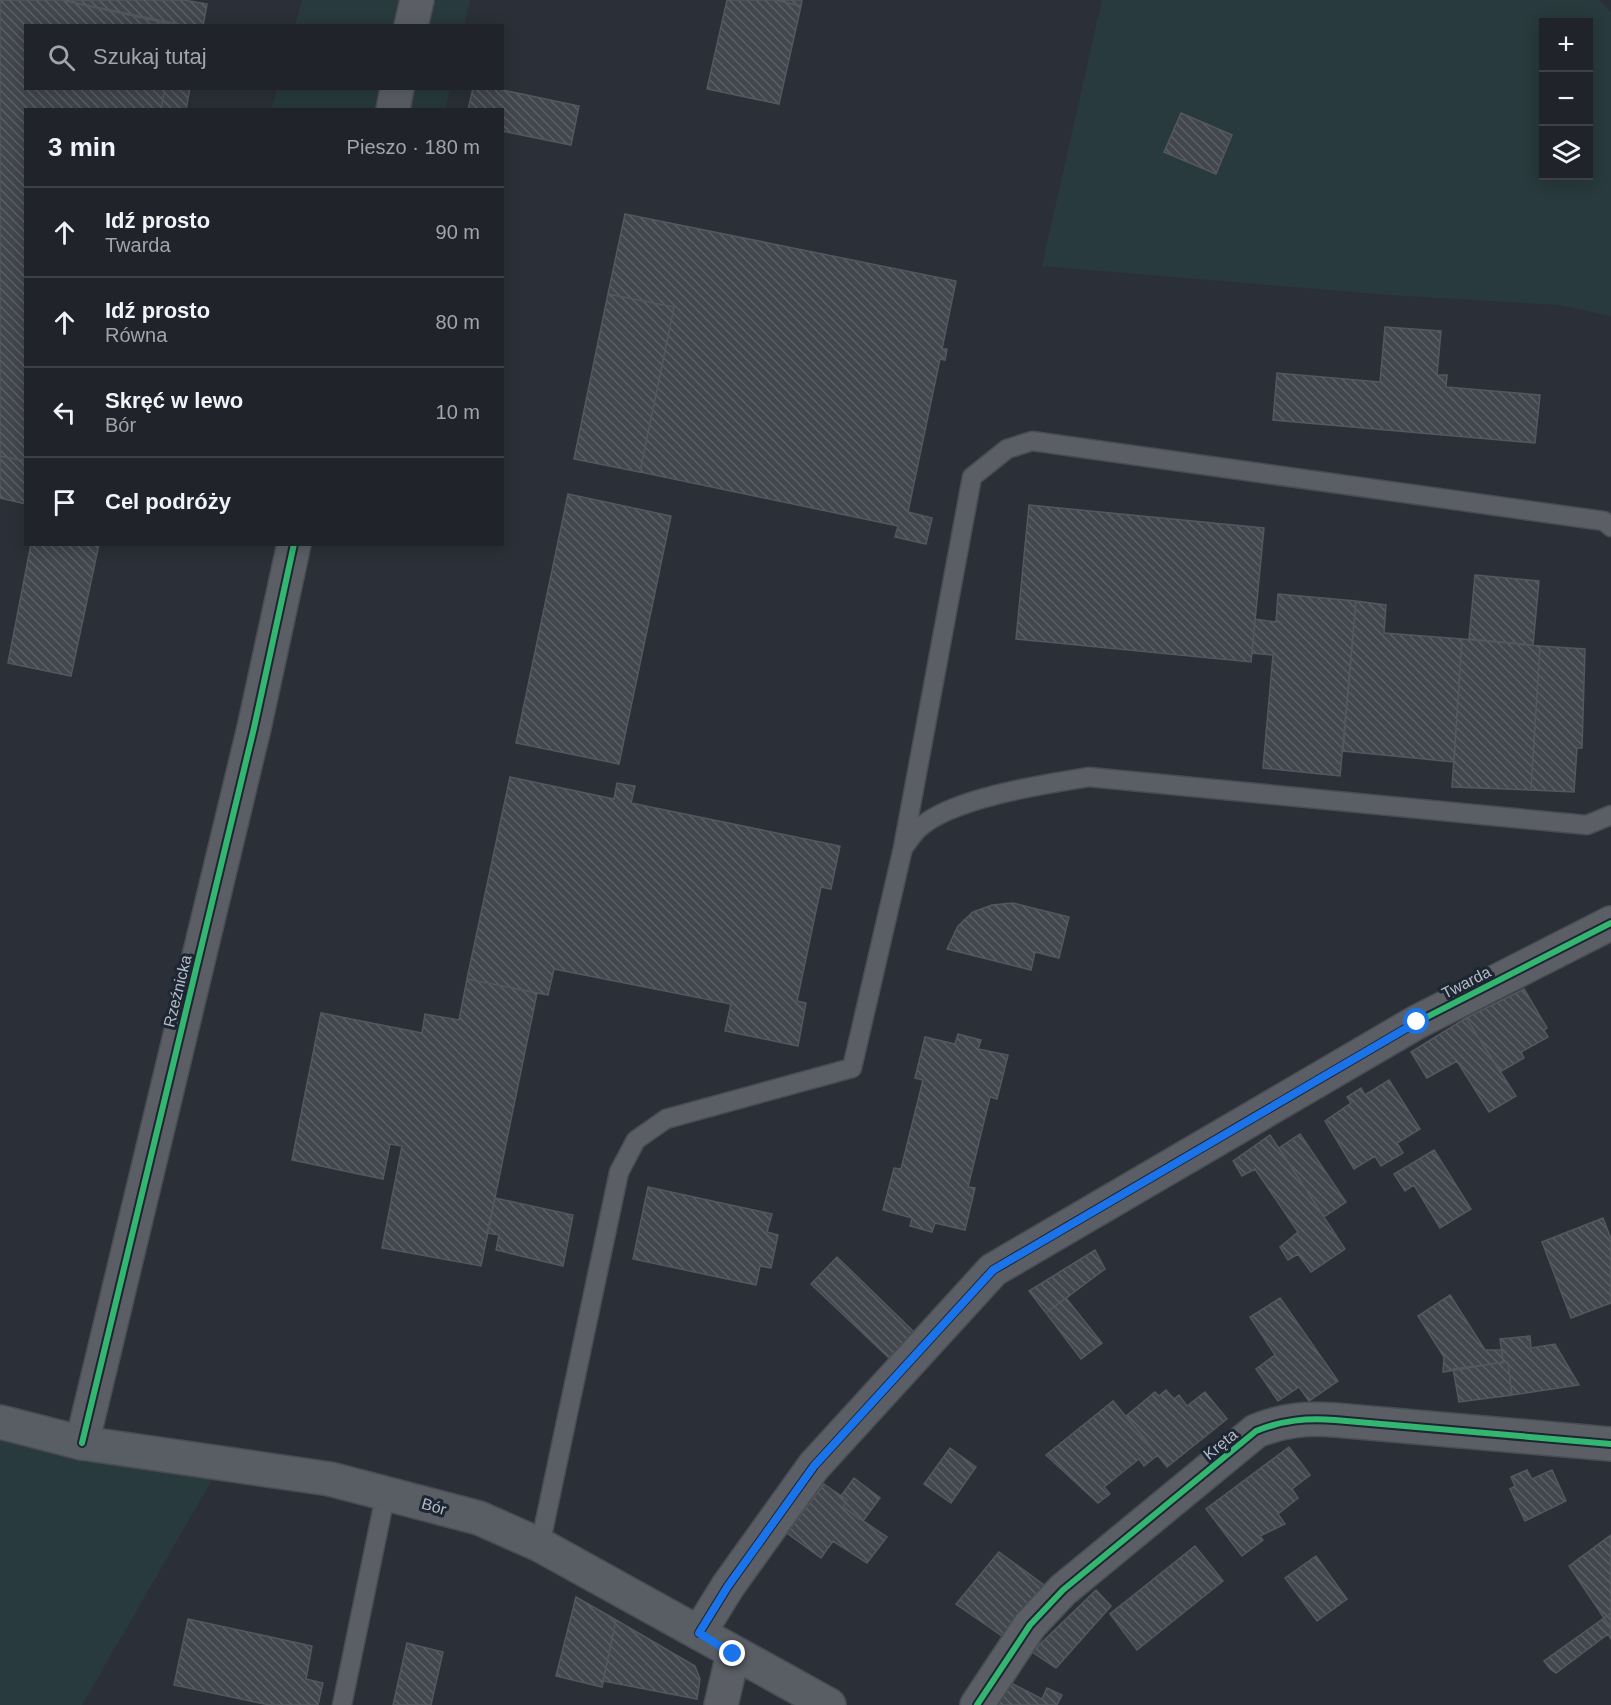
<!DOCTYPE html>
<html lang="pl">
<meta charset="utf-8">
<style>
:root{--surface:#20242a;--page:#2d3036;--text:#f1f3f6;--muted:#a2a4a8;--line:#3d4147}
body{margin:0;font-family:Helvetica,sans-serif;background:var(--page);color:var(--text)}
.controls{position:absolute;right:18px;top:18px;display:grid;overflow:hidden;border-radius:0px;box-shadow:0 3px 15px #0003}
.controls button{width:54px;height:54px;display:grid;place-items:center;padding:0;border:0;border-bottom:2px solid var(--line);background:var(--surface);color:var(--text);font:30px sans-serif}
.stop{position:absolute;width:18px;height:18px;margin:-14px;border:4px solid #1a73e8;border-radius:50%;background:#fff}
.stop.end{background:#1a73e8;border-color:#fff;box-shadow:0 2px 6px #0008}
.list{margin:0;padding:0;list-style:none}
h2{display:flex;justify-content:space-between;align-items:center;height:78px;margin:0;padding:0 24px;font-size:26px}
h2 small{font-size:20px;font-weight:400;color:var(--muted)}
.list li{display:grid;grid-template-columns:39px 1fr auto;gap:18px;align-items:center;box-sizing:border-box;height:90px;padding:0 24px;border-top:2px solid var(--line)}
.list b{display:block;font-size:22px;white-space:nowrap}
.list p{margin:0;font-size:20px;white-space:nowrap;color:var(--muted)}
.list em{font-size:20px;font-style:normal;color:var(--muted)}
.icon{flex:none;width:33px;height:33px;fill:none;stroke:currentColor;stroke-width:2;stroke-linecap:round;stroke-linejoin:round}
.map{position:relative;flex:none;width:1611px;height:1705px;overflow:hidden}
.search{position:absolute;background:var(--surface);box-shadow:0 3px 15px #0003;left:24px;top:24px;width:480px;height:66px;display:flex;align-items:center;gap:15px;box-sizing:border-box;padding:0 21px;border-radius:0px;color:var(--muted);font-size:22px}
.panel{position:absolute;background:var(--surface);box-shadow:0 3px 15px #0003;left:24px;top:108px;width:480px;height:438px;border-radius:0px}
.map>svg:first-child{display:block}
.grass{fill:#283a3d;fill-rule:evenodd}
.building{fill:url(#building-back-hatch);stroke:#53585f;stroke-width:1.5}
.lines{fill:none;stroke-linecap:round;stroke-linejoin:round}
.lane-casing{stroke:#484c53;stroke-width:21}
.street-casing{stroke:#484c53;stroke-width:36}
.secondary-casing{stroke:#484c53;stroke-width:36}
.lane{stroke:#5b5e65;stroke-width:18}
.street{stroke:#5b5e65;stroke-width:33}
.secondary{stroke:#595d64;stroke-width:33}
.cycleway-casing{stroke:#1e2633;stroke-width:10}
.cycleway{stroke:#33b770;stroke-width:6}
.route{stroke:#1a73e8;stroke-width:8}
.labels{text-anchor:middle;stroke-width:6;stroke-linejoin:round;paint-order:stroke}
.street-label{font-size:16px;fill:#b5bcc8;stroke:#1e2633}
</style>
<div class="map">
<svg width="1611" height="1705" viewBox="0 0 1611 1705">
<defs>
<pattern id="building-back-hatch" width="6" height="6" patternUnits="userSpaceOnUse" patternTransform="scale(1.5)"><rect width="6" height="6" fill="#42464d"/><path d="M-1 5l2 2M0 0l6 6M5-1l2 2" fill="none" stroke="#5b5f65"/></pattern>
</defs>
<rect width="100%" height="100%" fill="#2b3038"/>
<!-- grass -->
<path class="grass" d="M302,0H470L464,25L295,26Z
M1102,0H1599L1611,12V316L1559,305L1389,295L1042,266ZM1544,22H1588V176H1544Z
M277,89H450L445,109L271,110Z
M0,1428L216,1473L82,1705H0Z"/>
<!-- building -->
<path class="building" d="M0,0H61L179,24L26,26V88H165L161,110H26V461L0,456Z
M61,0H184L207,4L203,26H179Z
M727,0H775L801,6L779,104L707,89Z
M775,0H802L801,6Z
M165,88H190L186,110H161Z
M473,88H493L579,106L571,145L502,131V110H468Z
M1181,113L1232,135L1216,174L1164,152Z
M625,214L956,281L942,349H947L945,360L940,359L908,512L932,518L926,544L895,537L898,526L640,472L674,307L608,294Z
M608,294L674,307L640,472L574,459Z
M1385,327L1441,331L1437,375H1447L1446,387L1540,395L1535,443L1273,420L1277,373L1380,382Z
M0,456L26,461V504L0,498Z
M568,494L671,516L619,764L516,743Z
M1029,505L1264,528L1251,662L1016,639Z
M31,544H99L71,676L8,663Z
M1475,575L1539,581L1533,645L1469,639Z
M1278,594L1356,601L1340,776L1263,768L1273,655L1252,653L1255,619L1276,622Z
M1356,601L1386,605L1384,633L1462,639L1454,762L1343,751Z
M1462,639L1540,646L1531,790L1452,787Z
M1540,646L1585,649L1582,748H1577L1574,792L1531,790Z
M510,777L614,799L617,783L635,786L631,803L840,846L831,889L821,887L797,1001L806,1003L798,1046L725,1031L731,1004L554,969L548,995L467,979Z
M1013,903L1069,917L1059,958L1035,952L1031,970L947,949L958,926L973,912L992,905Z
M467,979L537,993L481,1266L382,1248L402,1146L390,1144L383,1179L292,1160L321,1013L422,1033L425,1014L459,1020Z
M1524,989L1547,1028L1544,1030L1548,1037L1521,1052L1524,1058L1500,1072L1466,1018Z
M1466,1018L1516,1096L1489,1112L1457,1061L1427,1078L1411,1052Z
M958,1034L981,1040L978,1049L1008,1055L997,1099L990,1097L968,1187L975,1188L965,1230L935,1223L932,1232L910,1226L912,1218L883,1210L894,1168L901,1169L923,1080L915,1078L925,1037L955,1044Z
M1389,1080L1420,1129L1397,1143L1403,1153L1381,1166L1375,1156L1354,1169L1325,1121L1351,1103L1347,1097L1361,1088L1365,1095Z
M1300,1134L1346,1202L1324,1217L1279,1148Z
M1270,1135L1345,1249L1311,1272L1298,1254L1288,1260L1280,1247L1298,1232L1255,1169L1242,1176L1233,1161Z
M1434,1150L1471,1209L1440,1228L1414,1185L1405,1191L1394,1174Z
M648,1187L772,1214L767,1232L778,1235L771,1268L760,1266L756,1285L633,1259Z
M495,1198L573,1215L563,1266L496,1250L499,1235L487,1233Z
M1603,1218L1611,1239V1303L1571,1318L1542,1242Z
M1095,1250L1105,1269L1046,1313L1029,1291Z
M837,1257L914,1332L889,1358L811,1284Z
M1450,1295L1485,1350H1502L1503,1362L1443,1372L1444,1357L1418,1316Z
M1066,1298L1102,1343L1081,1359L1046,1313Z
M1280,1298L1338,1381L1309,1401L1299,1387L1278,1401L1256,1369L1275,1355L1250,1317Z
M1530,1336L1531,1348L1555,1344L1579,1385L1512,1395L1508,1362H1503L1500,1339Z
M1508,1362L1512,1395L1459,1402L1453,1369Z
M1166,1390L1174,1399L1179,1395L1187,1406L1205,1392L1227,1419L1167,1467L1126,1416L1155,1392L1159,1396Z
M1113,1401L1158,1455L1144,1466L1139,1459L1104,1487L1110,1494L1098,1503L1046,1455Z
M1289,1447L1310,1475L1292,1489L1298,1498L1278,1514L1285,1524L1260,1536L1263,1540L1242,1556L1206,1509Z
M950,1448L976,1467L951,1503L924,1484Z
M1527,1470L1532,1479L1552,1470L1566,1501L1525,1521L1510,1489L1515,1486L1511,1477Z
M854,1478L880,1498L863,1521L843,1507L847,1500L841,1496Z
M824,1484L847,1500L843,1507L887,1537L867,1563L833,1541L821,1558L787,1533Z
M1611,1535V1613L1604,1618L1569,1566Z
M1195,1546L1223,1581L1137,1650L1110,1614Z
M999,1552L1044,1585L1005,1638L956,1604Z
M1316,1556L1347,1599L1317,1621L1285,1578Z
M1096,1590L1111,1606L1056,1668L1032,1652Z
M576,1597L616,1620L602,1687L556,1676Z
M1611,1613V1627L1604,1618Z
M1604,1618L1611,1627V1639L1608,1634L1556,1673L1550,1669L1544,1661Z
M188,1619L312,1646L306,1679L323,1683L318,1705H269L174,1685Z
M616,1620L695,1666L700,1679L697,1699L603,1681Z
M407,1643L443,1652L431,1705H393Z
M1009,1682L1042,1699L1047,1688L1062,1695L1057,1705H996Z"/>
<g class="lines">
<defs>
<path id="lane" d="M904,847C908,841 913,834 918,829C950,798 1045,784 1089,777L1587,825L1611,815
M540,1545L619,1172L636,1140L666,1119L852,1068L903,848L972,477L1007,449L1032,441L1604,521L1611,527
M342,1705L386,1492"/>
<path id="street" d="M411,26L417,0
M393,110L397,88
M82,1443L254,728L294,544
M699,1633L728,1586L814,1466L993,1270L1417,1022L1611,923
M721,1705L733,1654
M977,1705L1030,1625L1063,1590L1256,1431C1283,1420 1306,1418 1335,1420L1611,1444"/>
<path id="secondary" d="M0,1422L82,1443L330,1479L479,1518L540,1545L829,1705"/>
</defs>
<!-- lane casing -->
<use href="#lane" class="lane-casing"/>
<!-- street casing -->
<use href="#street" class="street-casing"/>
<!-- secondary casing -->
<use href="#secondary" class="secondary-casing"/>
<!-- lane -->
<use href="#lane" class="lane"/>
<!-- street -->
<use href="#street" class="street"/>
<!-- secondary -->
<use href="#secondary" class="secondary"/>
<defs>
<path id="cycleway" d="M82,1443L254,728L294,544
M699,1633L728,1586L814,1466L993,1270L1417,1022L1611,923
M977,1705L1030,1625L1063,1590L1256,1431C1283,1420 1306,1418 1335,1420L1611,1444"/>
</defs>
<!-- cycleway casing -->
<use href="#cycleway" class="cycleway-casing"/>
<!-- cycleway -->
<use href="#cycleway" class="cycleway"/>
</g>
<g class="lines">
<!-- route -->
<path class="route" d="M733,1654L699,1633L728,1586L814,1466L993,1270L1417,1022"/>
</g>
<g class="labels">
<!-- street labels -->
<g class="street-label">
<text transform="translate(1466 982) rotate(-27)" y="6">Twarda</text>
<text transform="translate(177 991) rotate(-76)" y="6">Rzeźnicka</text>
<text transform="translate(1220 1444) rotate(-39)" y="6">Kręta</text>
<text transform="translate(434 1506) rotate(16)" y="6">Bór</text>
</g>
</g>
</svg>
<div class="controls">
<button>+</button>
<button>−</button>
<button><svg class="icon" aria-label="layers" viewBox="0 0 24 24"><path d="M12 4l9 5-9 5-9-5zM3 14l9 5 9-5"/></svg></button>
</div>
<div class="stop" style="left:1417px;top:1022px"></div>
<div class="stop end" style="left:733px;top:1654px"></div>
<div class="search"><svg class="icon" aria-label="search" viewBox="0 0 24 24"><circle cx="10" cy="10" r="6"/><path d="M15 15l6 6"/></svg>Szukaj tutaj</div>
<section class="panel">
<h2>3 min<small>Pieszo · 180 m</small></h2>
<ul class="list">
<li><svg class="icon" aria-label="ahead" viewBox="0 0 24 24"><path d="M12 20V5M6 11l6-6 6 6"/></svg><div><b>Idź prosto</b><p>Twarda</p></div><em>90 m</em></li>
<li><svg class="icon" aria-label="ahead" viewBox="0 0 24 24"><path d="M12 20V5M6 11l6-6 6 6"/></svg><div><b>Idź prosto</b><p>Równa</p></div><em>80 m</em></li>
<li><svg class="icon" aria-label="left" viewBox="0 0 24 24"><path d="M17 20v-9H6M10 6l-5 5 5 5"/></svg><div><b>Skręć w lewo</b><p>Bór</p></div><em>10 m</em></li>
<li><svg class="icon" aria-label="arrive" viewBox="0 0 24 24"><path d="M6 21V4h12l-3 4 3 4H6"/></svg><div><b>Cel podróży</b></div></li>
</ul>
</section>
</div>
